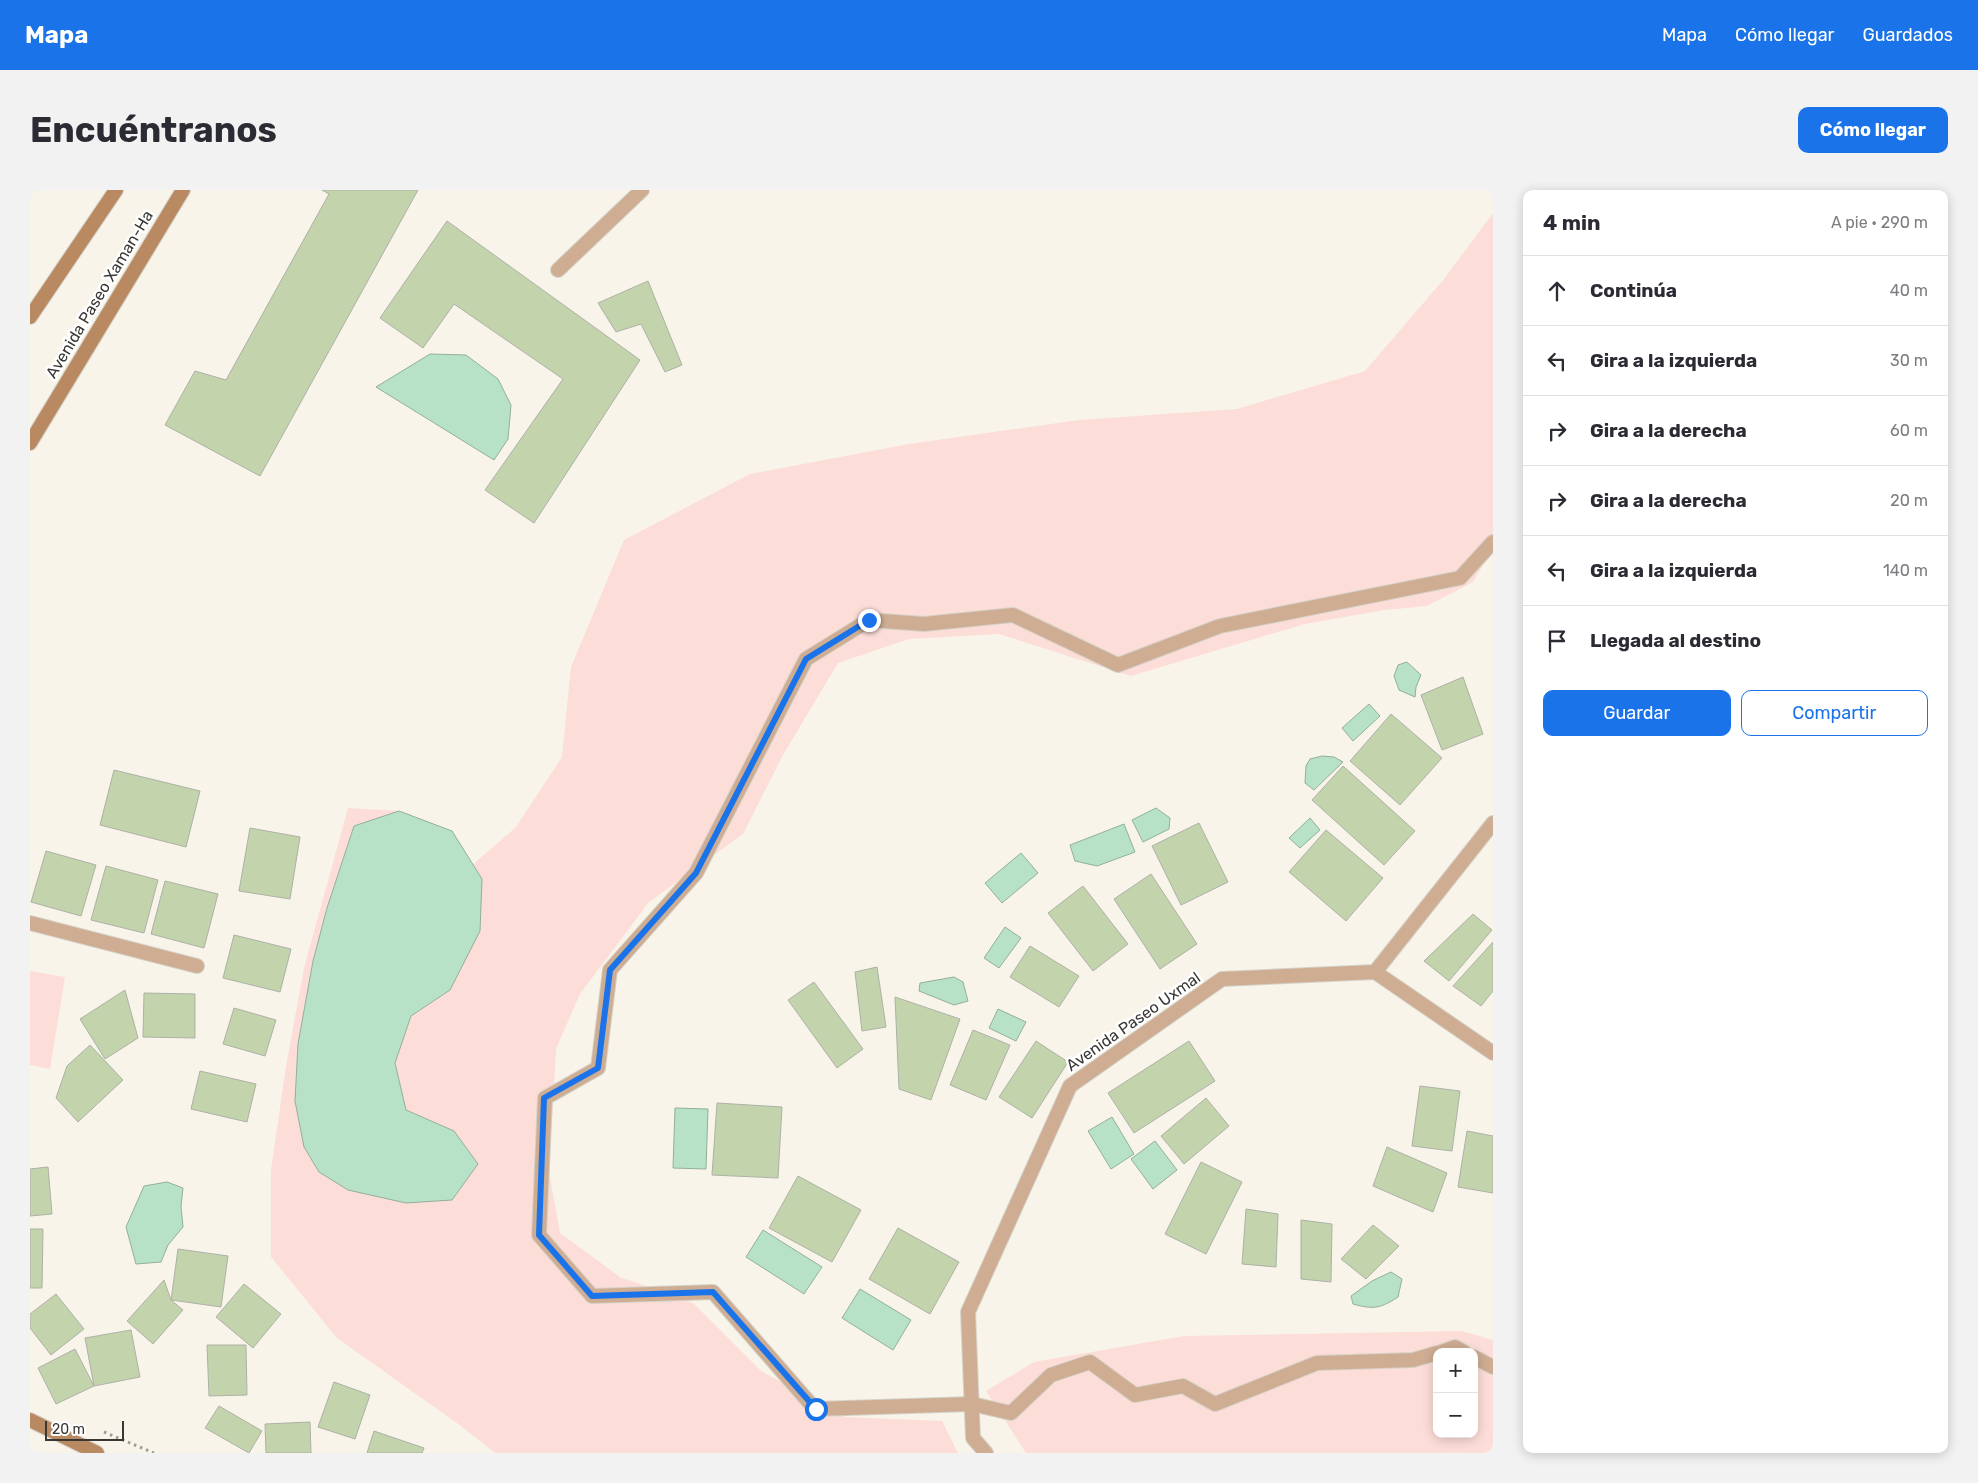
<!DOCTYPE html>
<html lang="es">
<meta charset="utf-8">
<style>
:root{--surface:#fff;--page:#f2f2f3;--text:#2b2b33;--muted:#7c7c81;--line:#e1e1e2;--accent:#1a73e8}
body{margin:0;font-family:Rubik,sans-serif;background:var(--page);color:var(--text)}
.controls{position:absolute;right:15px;bottom:15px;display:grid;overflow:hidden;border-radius:10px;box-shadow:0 2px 12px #0003}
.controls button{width:45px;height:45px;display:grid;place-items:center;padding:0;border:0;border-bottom:1px solid var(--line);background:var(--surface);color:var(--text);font:25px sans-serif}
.scale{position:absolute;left:15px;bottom:12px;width:79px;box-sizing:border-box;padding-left:5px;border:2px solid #383733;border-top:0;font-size:14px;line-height:18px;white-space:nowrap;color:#383733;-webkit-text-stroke:4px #fff;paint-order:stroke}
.stop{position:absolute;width:15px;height:15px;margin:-11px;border:4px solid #1a73e8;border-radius:50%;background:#fff}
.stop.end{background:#1a73e8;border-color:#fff;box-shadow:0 1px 5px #0008}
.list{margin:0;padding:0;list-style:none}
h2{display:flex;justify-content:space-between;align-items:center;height:65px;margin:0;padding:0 20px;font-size:21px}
h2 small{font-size:16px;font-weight:400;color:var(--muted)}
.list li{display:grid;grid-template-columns:32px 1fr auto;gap:15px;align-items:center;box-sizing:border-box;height:70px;padding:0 20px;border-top:1px solid var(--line)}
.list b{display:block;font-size:19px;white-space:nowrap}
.list em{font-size:16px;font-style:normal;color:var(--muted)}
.actions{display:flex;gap:10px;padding:15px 20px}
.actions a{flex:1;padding:11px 0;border:1px solid var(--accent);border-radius:10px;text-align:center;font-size:18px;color:var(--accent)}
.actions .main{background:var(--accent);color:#fff}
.icon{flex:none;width:28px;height:28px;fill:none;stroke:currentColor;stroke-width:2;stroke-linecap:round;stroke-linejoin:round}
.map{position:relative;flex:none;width:1463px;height:1263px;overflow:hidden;border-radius:10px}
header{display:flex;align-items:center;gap:30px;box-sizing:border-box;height:70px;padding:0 25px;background:var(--accent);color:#fff}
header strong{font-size:24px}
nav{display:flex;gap:28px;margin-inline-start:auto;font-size:18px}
.intro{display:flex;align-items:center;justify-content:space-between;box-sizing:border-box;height:120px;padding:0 30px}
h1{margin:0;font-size:35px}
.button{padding:12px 22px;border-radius:10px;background:var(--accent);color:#fff;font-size:18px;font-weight:700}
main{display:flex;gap:30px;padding:0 30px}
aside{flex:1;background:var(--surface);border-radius:10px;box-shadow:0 2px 12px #0003}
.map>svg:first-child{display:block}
.green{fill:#fdddd8;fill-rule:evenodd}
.water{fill:#b8e2c8;stroke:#92af9b}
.building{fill:#c3d3ab;stroke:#adb1a7}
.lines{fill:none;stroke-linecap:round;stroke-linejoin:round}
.service-casing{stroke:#d5d2c9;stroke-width:16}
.minor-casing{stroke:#d5d2c9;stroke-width:16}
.secondary-casing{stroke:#d5d2c9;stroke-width:16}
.path{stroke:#9d9b93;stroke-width:3;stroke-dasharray:2.5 4;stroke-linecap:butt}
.service{stroke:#cead93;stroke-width:14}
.minor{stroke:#cead93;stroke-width:14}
.secondary{stroke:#b98a62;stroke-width:14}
.route{stroke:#1a73e8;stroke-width:6}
.labels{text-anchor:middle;stroke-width:5;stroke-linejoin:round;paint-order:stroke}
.street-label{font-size:16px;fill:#383733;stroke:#fff}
</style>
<header>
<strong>Mapa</strong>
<nav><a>Mapa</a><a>Cómo llegar</a><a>Guardados</a></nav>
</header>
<div class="intro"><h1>Encuéntranos</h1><a class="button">Cómo llegar</a></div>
<main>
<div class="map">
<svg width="1463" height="1263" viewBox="0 0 1463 1263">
<rect width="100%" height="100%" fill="#f8f4ea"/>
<!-- green -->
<path class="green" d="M1463,23V358L1443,392L1397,416L1355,420L1275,434L1101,486L969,444L879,449L808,473L753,565L713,644L619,712L550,804L526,859L519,982L530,1043L590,1087L663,1113L731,1181L815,1227L912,1231L928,1263H465L431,1236L307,1148L241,1067V980L256,876L274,778L318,618L369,621L380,624L440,677L486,637L532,567L541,477L594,350L720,284L879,254L1049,230L1207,219L1335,181L1414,89Z
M0,781L35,787L20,879L0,875Z
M1432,1141L1463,1150V1263H996L956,1201L1004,1172L1154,1146ZM1407,1162H1444V1244H1407Z"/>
<!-- water -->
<path class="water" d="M400,164L436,165L468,189L481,215L478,249L464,270L346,197Z
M1377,472L1391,485L1386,497L1385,507L1369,500L1364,486L1368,475Z
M1339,514L1350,526L1323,551L1312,538Z
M1292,566L1304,567L1313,572L1284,600L1275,593L1276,576L1280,569Z
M1126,618L1140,628L1139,639L1113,652L1102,630Z
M369,621L422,641L452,689L450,741L420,800L381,826L365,873L376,920L424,941L448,974L422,1010L376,1013L318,1000L289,982L274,957L265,911L268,854L283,771L297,718L324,636Z
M1280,628L1290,640L1270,658L1259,648Z
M1094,634L1105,662L1067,676L1045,671L1040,655Z
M991,663L1008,683L972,713L955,693Z
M975,737L991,748L969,778L954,768Z
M924,787L933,792L938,811L924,815L889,801L890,793Z
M968,819L996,832L986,851L959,838Z
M645,918L678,919L676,979L643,978Z
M1082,927L1104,964L1081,979L1058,941Z
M1125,951L1147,980L1123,999L1101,969Z
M137,992L153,998L151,1016L153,1037L138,1055L131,1072L106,1074L96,1037L114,996Z
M733,1040L792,1077L774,1104L716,1067Z
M1361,1082L1372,1089L1368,1107C1351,1118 1344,1120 1323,1114L1321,1106L1342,1091Z
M830,1099L881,1130L863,1160L812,1128Z"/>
<!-- building -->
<path class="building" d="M292,0H388L230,286L135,235L165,181L196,190L299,4Z
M417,31L610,170L504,333L455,300L533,189L424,114L393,158L350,128Z
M618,91L652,175L635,182L611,134L586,142L568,113Z
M1433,487L1453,544L1412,560L1391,505Z
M1361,524L1412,568L1370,615L1320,571Z
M1313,576L1385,641L1354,675L1282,610Z
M84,580L170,601L156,657L70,635Z
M1169,633L1198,692L1151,715L1122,656Z
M220,638L270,647L260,709L209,701Z
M1296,640L1353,688L1316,731L1259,682Z
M16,661L66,675L51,726L1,712Z
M76,676L128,690L114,743L61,730Z
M1121,684L1167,754L1130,779L1084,709Z
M135,691L188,704L174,758L121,744Z
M1053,696L1098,754L1063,781L1018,723Z
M1443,724L1462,740L1419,791L1394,771Z
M204,745L261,759L250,802L193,788Z
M1463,752V801L1451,816L1423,796Z
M1000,756L1049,786L1029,817L980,787Z
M847,777L856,837L832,841L825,782Z
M784,792L833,859L807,878L758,810Z
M95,800L108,848L75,869L50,829Z
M114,803L165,804V848L113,847Z
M865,807L930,829L901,910L869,899Z
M204,818L246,830L235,866L193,854Z
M943,840L980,855L956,910L920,895Z
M1006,851L1038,872L1002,928L969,907Z
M1159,851L1185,891L1104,943L1078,903Z
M60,855L93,890L48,932L26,908L37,876Z
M170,881L226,894L217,932L161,919Z
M1390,896L1430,901L1422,961L1382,956Z
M1176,908L1199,936L1154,974L1131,946Z
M687,913L752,917L748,988L682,985Z
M1437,941L1463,946V1003L1428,997Z
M1357,957L1417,983L1403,1022L1343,996Z
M1171,972L1212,992L1176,1064L1135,1044Z
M18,977L22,1024L0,1026V979Z
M768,986L831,1020L802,1072L739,1038Z
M1216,1019L1248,1024L1246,1077L1212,1074Z
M1271,1030L1302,1034L1301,1092L1271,1089Z
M1343,1035L1369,1056L1336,1089L1311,1069Z
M868,1038L929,1072L900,1124L839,1089Z
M0,1039H13L12,1098H0Z
M148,1059L198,1066L191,1117L141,1110Z
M134,1090L141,1110L153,1120L123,1154L97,1131Z
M214,1094L251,1124L223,1158L186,1127Z
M26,1104L54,1139L21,1165L0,1138V1124Z
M101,1140L110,1187L64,1196L55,1148Z
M177,1155H216L217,1205L179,1206Z
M45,1159L64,1196L26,1214L8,1178Z
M304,1192L340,1205L325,1249L288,1237Z
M189,1216L232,1241L219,1263L175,1238Z
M280,1232L281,1263H236L235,1234Z
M344,1241L394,1258L392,1263H337Z"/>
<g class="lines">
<defs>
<path id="service" d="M1411,1162L1425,1157L1434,1162
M1407,1163L1383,1170L1287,1173L1185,1214L1153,1196L1105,1205L1060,1172L1021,1185L981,1223L942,1214L785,1219L683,1102L562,1106L509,1045L515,908L568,878L580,780L666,683L776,469L839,430L894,434L983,425L1088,475L1190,436L1430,388L1463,352
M1444,1167L1463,1177"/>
<path id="minor" d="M528,80L612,0
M0,733L167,776
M1345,782L1463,633
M956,1263L943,1248L938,1122L1040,896L1192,789L1345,782L1463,863"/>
<path id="secondary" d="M0,127L86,0
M0,253L153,0
M0,1230L67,1263"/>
</defs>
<!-- service casing -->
<use href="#service" class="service-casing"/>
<!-- minor casing -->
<use href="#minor" class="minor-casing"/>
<!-- secondary casing -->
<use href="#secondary" class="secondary-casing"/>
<!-- path -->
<path class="path" d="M74,1242L124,1263"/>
<!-- service -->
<use href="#service" class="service"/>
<!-- minor -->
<use href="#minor" class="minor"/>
<!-- secondary -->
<use href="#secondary" class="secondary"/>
</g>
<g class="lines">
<!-- route -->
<path class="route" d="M786,1219L683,1102L562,1106L509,1045L514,908L568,878L580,780L666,683L776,469L839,430"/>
</g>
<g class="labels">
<!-- street labels -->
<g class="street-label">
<text transform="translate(69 104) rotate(-59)" y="6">Avenida Paseo Xaman-Ha</text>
<text transform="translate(1103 831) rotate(-35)" y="6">Avenida Paseo Uxmal</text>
</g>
</g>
</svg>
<div class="controls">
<button>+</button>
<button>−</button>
</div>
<div class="scale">20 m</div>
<div class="stop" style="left:786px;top:1219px"></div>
<div class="stop end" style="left:839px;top:430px"></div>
</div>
<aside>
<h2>4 min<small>A pie · 290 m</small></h2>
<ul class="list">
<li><svg class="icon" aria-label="ahead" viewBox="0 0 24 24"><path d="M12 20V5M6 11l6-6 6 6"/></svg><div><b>Continúa</b></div><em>40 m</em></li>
<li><svg class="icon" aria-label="left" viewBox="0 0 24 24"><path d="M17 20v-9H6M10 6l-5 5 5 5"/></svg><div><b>Gira a la izquierda</b></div><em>30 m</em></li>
<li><svg class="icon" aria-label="right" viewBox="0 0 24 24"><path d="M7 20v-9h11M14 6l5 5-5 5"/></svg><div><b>Gira a la derecha</b></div><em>60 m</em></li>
<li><svg class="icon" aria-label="right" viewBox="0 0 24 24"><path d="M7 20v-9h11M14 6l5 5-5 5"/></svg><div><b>Gira a la derecha</b></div><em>20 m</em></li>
<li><svg class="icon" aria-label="left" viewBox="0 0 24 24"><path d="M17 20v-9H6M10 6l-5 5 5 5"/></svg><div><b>Gira a la izquierda</b></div><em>140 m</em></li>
<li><svg class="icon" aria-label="arrive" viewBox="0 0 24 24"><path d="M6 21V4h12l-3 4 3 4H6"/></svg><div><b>Llegada al destino</b></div></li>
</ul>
<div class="actions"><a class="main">Guardar</a><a>Compartir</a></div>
</aside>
</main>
